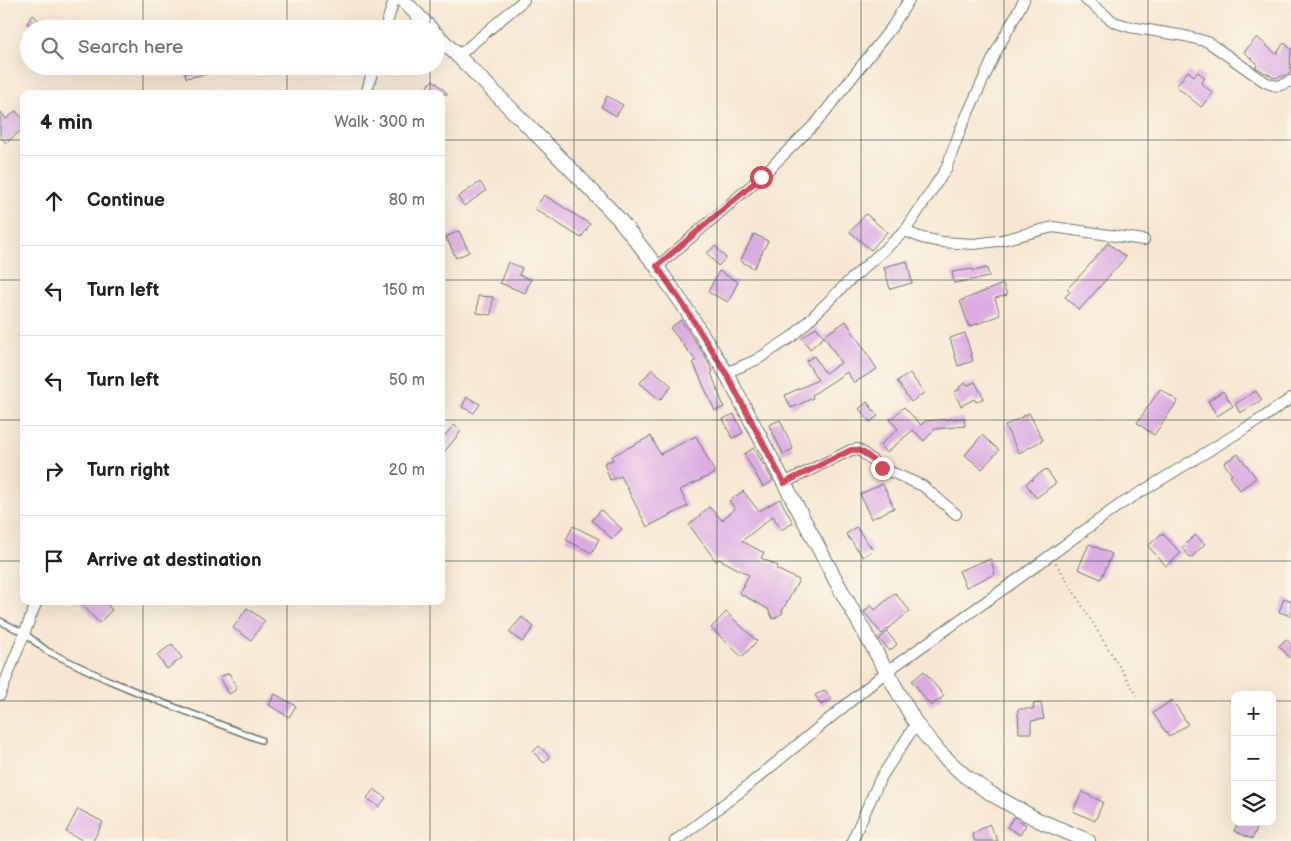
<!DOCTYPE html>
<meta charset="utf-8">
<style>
:root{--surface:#fff;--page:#f6f6f6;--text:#202124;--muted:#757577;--line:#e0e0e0}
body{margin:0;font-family:"Balsamiq Sans",sans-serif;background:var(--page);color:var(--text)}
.controls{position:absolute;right:15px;bottom:15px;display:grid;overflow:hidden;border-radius:10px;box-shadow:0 5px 20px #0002}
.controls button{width:45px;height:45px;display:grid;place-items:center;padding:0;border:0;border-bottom:1px solid var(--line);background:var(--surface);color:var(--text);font:25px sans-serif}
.stop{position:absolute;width:15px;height:15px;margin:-11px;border:4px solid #d1495b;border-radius:50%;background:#fff}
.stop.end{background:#d1495b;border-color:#fff;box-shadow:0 1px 5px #0008}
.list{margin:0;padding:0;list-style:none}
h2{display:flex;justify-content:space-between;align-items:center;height:65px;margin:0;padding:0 20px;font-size:21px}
h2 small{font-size:16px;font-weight:400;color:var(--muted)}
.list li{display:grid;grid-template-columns:32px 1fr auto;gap:15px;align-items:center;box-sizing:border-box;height:90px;padding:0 20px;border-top:1px solid var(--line)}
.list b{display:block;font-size:19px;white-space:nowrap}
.list em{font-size:16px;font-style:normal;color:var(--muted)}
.icon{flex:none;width:28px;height:28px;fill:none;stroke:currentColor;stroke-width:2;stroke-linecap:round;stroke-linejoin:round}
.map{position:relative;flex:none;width:1291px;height:841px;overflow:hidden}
.search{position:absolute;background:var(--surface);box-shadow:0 5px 20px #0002;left:20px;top:20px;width:425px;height:55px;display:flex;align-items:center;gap:12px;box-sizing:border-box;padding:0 18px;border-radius:28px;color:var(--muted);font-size:19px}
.panel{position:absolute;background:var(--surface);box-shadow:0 5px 20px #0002;left:20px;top:90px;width:425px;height:515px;border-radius:10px}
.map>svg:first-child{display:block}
.building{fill:#dbace2}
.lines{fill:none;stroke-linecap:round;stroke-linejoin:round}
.service-casing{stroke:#6b786b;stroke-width:8}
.minor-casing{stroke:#6b786b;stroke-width:12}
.secondary-casing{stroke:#6b786b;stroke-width:16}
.path{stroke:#6b786b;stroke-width:2;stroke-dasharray:1 4;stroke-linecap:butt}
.service{stroke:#fff;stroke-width:5}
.minor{stroke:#fff;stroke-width:10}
.secondary{stroke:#fff;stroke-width:14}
.route{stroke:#d1495b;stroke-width:6}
.grid{fill:none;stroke:#1f3d34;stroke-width:1;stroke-opacity:0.55}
</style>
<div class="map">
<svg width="1291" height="841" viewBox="0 0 1291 841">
<rect width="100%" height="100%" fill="#fbf7ec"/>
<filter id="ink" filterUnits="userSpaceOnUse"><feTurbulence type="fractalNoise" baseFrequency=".02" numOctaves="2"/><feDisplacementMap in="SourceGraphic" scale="10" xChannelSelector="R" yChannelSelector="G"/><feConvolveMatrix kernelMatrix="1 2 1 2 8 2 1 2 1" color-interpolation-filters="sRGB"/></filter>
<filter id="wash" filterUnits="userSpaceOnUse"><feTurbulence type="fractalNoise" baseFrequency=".0096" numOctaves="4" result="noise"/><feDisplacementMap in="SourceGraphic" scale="20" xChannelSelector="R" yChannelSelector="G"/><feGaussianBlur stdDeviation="1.12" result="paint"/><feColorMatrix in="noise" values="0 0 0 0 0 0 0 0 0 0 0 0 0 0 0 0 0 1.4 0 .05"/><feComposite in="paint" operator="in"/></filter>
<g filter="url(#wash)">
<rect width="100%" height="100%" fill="#f7e7d2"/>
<g id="blocks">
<!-- building -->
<path class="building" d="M33,15L49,29H34L27,23Z
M1257,37L1276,54L1284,43L1291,49L1290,74L1275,78L1255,67L1258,64L1244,52Z
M184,66H224L225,70L186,78Z
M1188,71L1194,76L1198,72L1205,78L1201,83L1213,93L1201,107L1176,86Z
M433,80L448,94H434L427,86Z
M607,96L623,105L616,116L601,107Z
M0,111L6,119L16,111L24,120V128L6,143L0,136Z
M480,182L486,191L464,206L458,197Z
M544,195L590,224L581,238L535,209Z
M866,214L887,232L871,250L850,232Z
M459,231L469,252L456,258L446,237Z
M754,234L768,241L754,268L740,261Z
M1108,243L1126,257L1079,310L1065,297L1070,292L1067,289L1087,268Z
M715,246L726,258L718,266L707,253Z
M907,261L912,283L890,289L884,267Z
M508,262L522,268L519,275L531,279L525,293L500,283Z
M987,268L989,277L954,283L952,272L973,269V271Z
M719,271L738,282L728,302L708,292Z
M1003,284L1007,295L995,298L1000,315L969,327L960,301Z
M478,296L493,297L491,315L477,313Z
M681,320L705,356L713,372L711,373L724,407L715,411L693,362L696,361L670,328Z
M846,321L877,369L854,383L847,372L812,395L813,398L791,408L785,395L818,380L806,361L814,356L825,373L841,363L824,336Z
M816,327L824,337L810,349L802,338Z
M965,333L973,361L958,366L950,338Z
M652,369L672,386L660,400L640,383Z
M910,373L924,393L911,402L897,381Z
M975,382L984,398L976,402L974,399L961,406L954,392L960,389L959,387L966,383L968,385Z
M1160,389L1178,401L1154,435L1137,423Z
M1223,391L1233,406L1217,416L1208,401Z
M1256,391L1262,400L1240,413L1235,404Z
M467,397L480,404L474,413L462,407Z
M867,402L878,416L870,422L859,409Z
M904,407L921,425L925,421L964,418L965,426L935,429L924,441L913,430L886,453L880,445L898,429L890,420Z
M1029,413L1043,440L1019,453L1005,426Z
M734,414L743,433L732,438L723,419Z
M780,420L793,449L783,454L769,425Z
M454,425L461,431L441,456V440Z
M982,435L999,450L982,469L965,455Z
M651,436L660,454L696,436L715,473L680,490L688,506L647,527L621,476L610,480L604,463L613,460L612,456Z
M754,448L773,481L763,487L744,454Z
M1238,454L1256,478L1240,490L1230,476L1232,475L1224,463Z
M1046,469L1056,483L1036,498L1026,484L1032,479L1033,481L1032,479Z
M883,484L894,508L871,519L860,494Z
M743,491L759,511L780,499L793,523L781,530L773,516L742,541L764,553L761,558L778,566L776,569L799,580L782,611L783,613L773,619L768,609L739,593L749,575L719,559L716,561L689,525L709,507L722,520L735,509L729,501Z
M601,510L622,529L612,539L592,520Z
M573,526L599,539L592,553L566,540Z
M856,527L873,550L863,557L846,534Z
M1162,533L1181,553L1166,566L1148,546Z
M1195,535L1205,544L1191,558L1182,548Z
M1089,544L1112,554L1101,579L1078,569Z
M991,559L995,574L966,587L959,571L981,562Z
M895,593L910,611L882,634L864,612L871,605L875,610Z
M1284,598L1291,601V616L1279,612Z
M79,601H104L112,610L99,623Z
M247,608L265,621L251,640L233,628Z
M726,612L757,641L742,657L711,628Z
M522,617L534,627L522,642L509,632Z
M887,632L897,644L890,651L879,639Z
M1286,639L1291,644V659L1279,646Z
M172,644L182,658L167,669L157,655Z
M924,671L944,696L931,706L912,681Z
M229,673L237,689L229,694L220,677Z
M825,690L831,699L821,705L815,695Z
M275,694L296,706L289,717L269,705Z
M1172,700L1188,724L1169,737L1153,713Z
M1041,703L1044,719L1031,721V733H1019L1018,709H1034L1033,704Z
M539,746L550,757L544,763L533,752Z
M374,789L386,798L379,807L367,798Z
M1082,792L1103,802L1095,821L1073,811Z
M78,809L103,822L93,841H84L66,832Z
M1014,817L1026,825L1020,835L1007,827Z
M1238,822H1260L1252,839L1234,831Z
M989,824L998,841H975L972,834Z"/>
</g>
</g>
<g filter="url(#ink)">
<use href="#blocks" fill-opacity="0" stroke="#6b786b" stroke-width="1"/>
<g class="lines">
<defs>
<path id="service" d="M0,621L24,633L47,651L108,680L161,702L261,740"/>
<path id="minor" d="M1086,0L1114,22L1130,27L1185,36L1208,42L1265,82C1279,88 1278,86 1291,81
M385,29L394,0
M458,56L524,0
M366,94L374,66
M905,231L922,238L942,242L973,244L998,241L1053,227L1144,240
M657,267L761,177L817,122L892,27L909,0
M726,373L758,359L793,336L848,282L905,231L946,169L961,128L996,52L1024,0
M784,483L851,450L857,449L862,452L882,468L923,486L956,514
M0,695L37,601
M675,841L744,789L886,672L1022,576L1118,506L1264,417L1291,398
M852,841L880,779L916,724"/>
<path id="secondary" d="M403,0L431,29
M436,34L568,166L619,219L657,267L684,306L726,373L842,592L916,724L941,754L965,776L993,795L1038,820L1088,841"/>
</defs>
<!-- service casing -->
<use href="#service" class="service-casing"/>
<!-- minor casing -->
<use href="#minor" class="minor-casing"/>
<!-- secondary casing -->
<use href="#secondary" class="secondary-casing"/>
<!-- path -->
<path class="path" d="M1056,563L1138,697"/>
<!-- service -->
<use href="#service" class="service"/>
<!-- minor -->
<use href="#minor" class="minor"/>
<!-- secondary -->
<use href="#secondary" class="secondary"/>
</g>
</g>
<g class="lines" filter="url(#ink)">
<!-- route -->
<path class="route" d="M761,177L657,266L684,306L726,373L784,483L851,450C864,448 872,461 882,468"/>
</g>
<!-- grid -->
<path class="grid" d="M143,0V29M287,0V29M430,0V29M574,0V841M717,0V841M861,0V841M1004,0V841M1148,0V841M143,66V94M287,66V94M430,66V94M0,140H24M441,140H1291M0,280H24M441,280H1291M0,420H24M441,420H1291M0,561H24M441,561H1291M143,601V841M287,601V841M430,601V841M0,701H1235M1272,701H1291"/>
</svg>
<div class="controls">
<button>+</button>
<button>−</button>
<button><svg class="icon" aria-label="layers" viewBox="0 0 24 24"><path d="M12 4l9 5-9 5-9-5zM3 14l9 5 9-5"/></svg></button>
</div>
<div class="stop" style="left:761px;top:177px"></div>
<div class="stop end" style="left:882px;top:468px"></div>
<div class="search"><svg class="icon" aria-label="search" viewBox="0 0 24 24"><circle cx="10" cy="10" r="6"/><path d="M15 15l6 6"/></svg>Search here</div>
<section class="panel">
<h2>4 min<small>Walk · 300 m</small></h2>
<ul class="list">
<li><svg class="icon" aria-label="ahead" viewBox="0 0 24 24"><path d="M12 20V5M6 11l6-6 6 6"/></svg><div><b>Continue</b></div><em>80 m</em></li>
<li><svg class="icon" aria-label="left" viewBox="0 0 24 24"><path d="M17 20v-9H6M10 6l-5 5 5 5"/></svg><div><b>Turn left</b></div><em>150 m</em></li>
<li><svg class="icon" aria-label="left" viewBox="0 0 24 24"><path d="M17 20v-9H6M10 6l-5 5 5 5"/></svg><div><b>Turn left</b></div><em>50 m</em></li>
<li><svg class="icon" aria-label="right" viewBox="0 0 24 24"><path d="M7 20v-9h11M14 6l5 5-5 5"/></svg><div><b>Turn right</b></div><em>20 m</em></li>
<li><svg class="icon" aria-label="arrive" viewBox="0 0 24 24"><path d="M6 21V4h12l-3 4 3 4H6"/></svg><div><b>Arrive at destination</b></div></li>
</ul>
</section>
</div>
